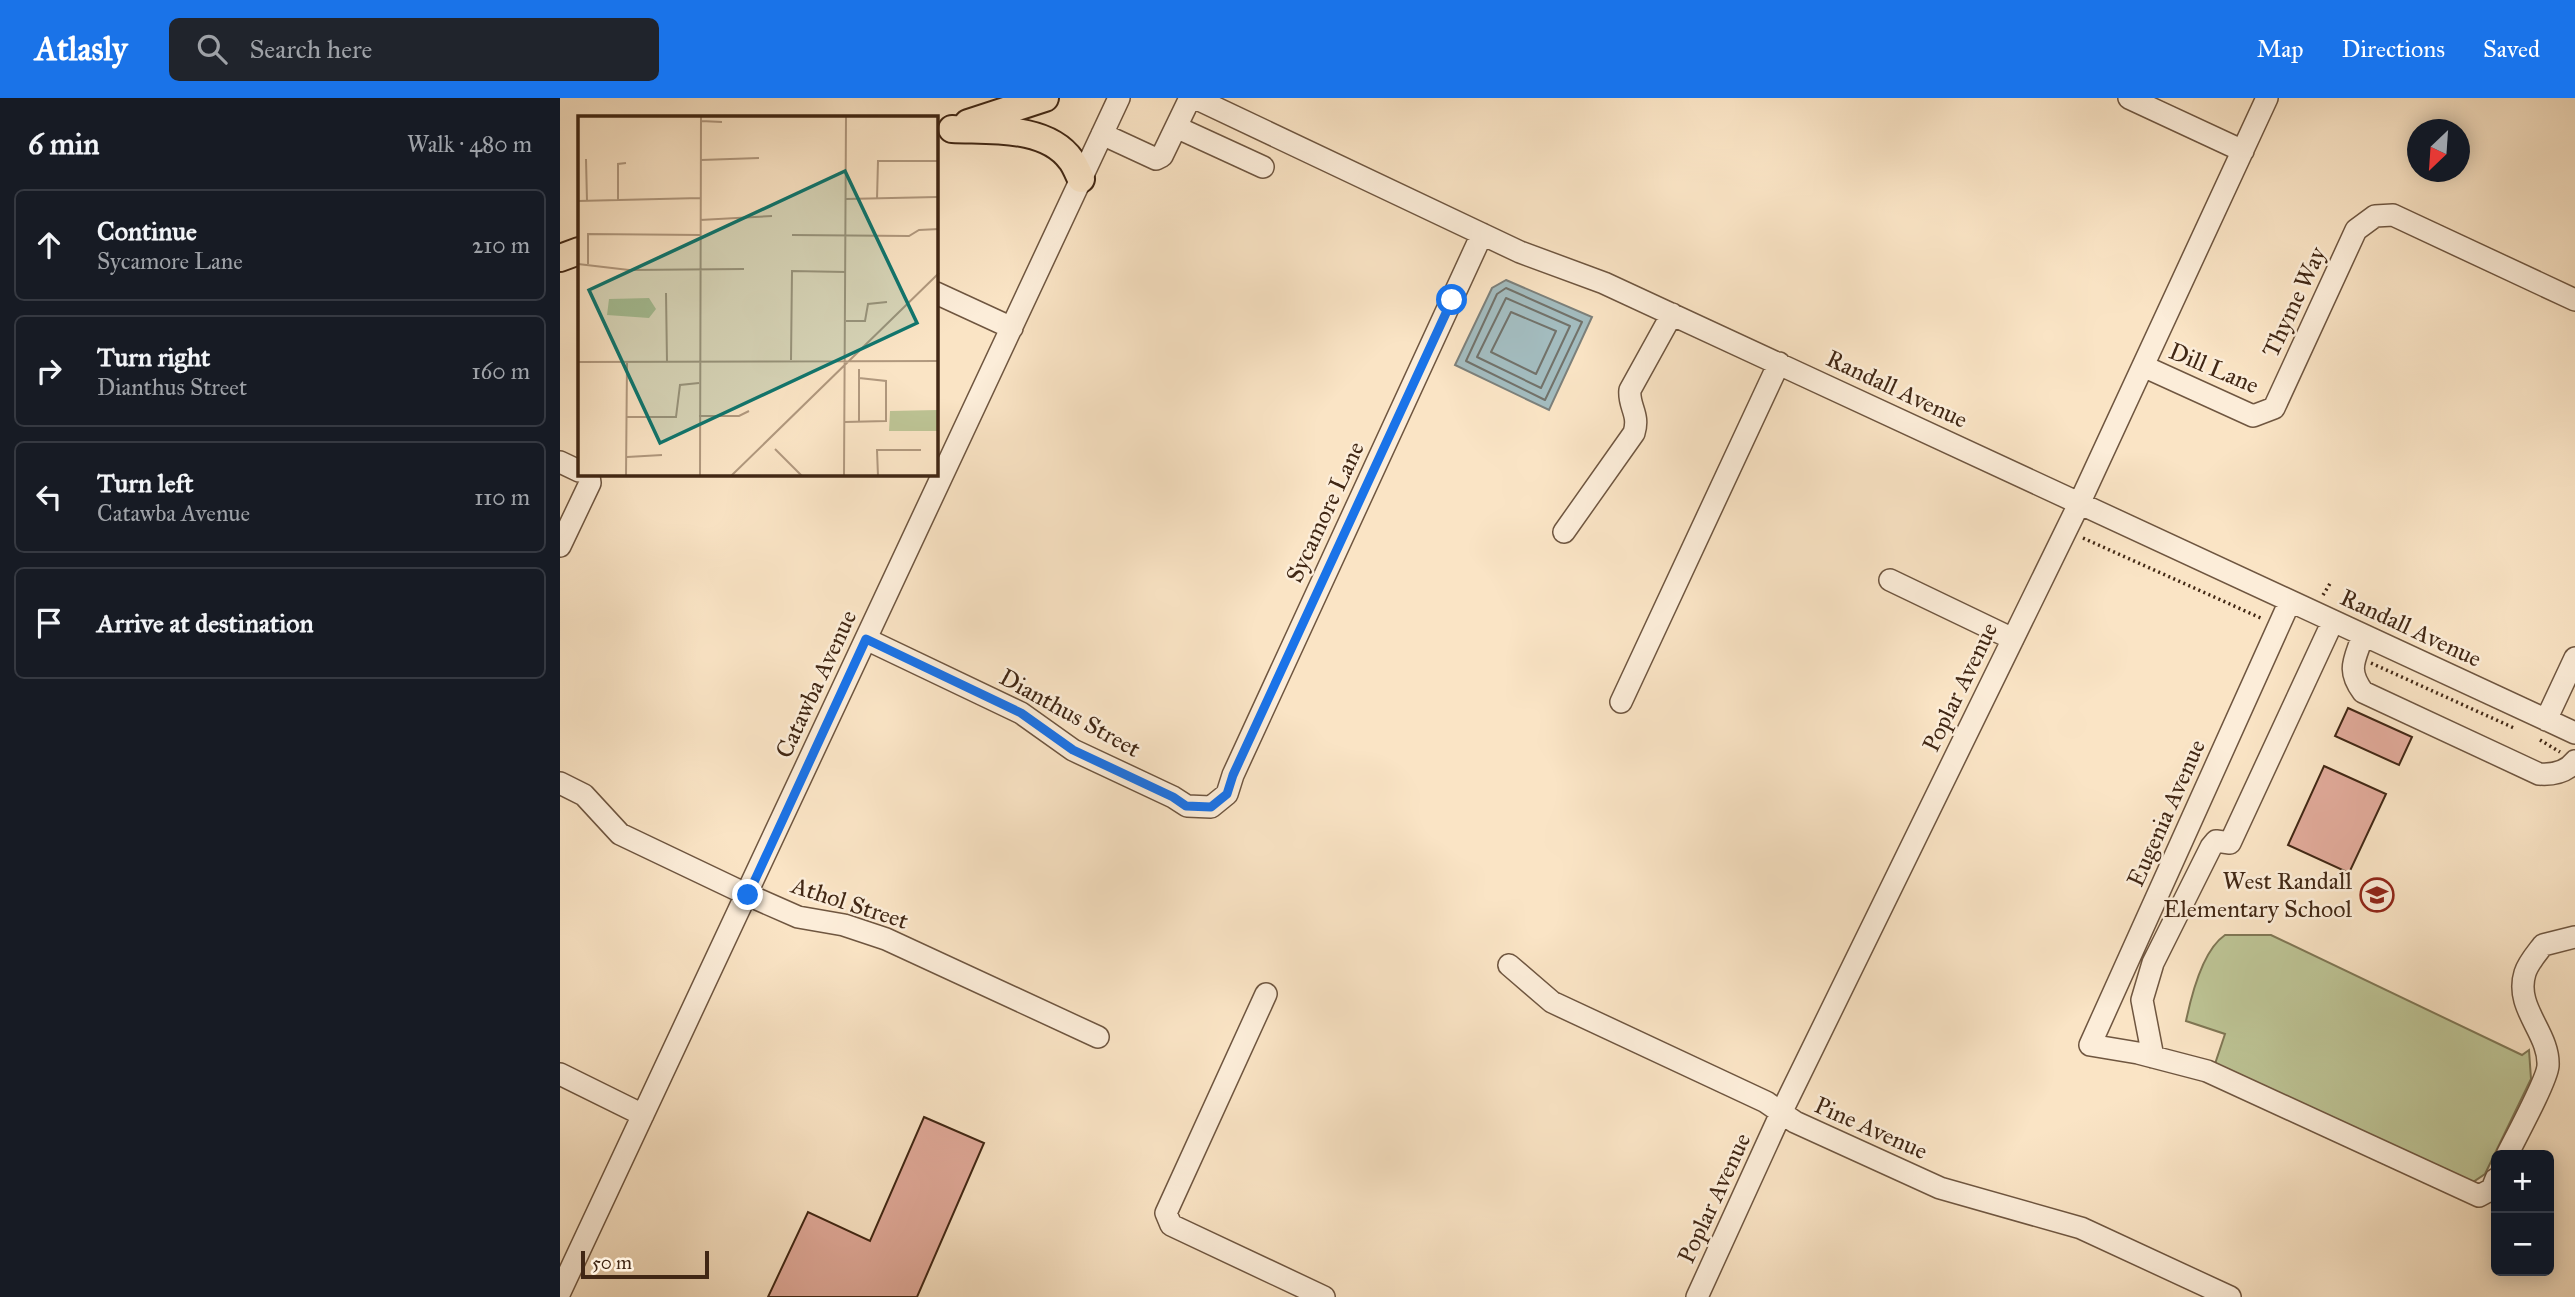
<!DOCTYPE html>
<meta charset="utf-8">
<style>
:root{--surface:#171b24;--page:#20242c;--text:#f1f3f6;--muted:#9ea1a6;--line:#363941;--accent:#1a73e8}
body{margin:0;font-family:"IM FELL Great Primer",serif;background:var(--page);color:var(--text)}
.controls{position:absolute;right:21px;bottom:21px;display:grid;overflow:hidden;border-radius:10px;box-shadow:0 4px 18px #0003}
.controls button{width:63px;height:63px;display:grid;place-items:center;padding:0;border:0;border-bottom:2px solid var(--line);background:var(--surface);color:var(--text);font:35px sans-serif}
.compass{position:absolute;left:1847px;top:21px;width:63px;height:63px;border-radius:50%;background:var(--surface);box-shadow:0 4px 18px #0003;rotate:205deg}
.scale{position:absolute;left:21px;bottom:18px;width:128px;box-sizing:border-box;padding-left:7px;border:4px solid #412714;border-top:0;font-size:19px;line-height:24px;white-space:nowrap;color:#412714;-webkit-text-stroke:5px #fcedd9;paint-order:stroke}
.stop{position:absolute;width:21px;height:21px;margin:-16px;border:5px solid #1a73e8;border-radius:50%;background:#fff}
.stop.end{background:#1a73e8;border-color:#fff;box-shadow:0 2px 7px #0008}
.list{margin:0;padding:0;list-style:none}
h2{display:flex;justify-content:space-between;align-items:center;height:91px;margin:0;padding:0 28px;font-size:30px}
h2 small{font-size:23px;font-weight:400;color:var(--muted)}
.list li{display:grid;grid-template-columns:46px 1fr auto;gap:21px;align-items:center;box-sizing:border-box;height:112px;margin:0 14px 14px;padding:0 14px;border:2px solid var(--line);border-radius:10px}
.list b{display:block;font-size:26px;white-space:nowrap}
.list p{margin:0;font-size:23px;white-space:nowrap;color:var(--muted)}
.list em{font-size:23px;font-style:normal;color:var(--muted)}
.icon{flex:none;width:38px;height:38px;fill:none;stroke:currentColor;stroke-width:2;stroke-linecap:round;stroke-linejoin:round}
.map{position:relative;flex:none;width:2015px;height:1199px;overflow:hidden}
header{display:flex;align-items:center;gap:42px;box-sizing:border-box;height:98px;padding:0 35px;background:var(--accent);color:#fff}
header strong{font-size:33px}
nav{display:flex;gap:38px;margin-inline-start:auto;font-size:24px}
.search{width:490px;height:63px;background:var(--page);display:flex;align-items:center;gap:18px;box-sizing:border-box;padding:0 24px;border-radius:10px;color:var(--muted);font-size:26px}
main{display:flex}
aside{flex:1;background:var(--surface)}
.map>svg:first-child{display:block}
.green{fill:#bdc495;stroke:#7f7654;stroke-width:2}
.water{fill:#a3bcbf;stroke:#7c807b;stroke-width:2}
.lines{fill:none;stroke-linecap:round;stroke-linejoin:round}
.shore{stroke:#72726a;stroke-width:2}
.building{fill:#e1aa9a;stroke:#412714;stroke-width:2}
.minor-casing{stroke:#6f5640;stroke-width:24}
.major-casing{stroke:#412714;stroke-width:30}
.path{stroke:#412714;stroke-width:3.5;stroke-dasharray:2 3.5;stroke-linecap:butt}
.minor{stroke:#fcedd9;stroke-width:21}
.major{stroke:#fae4c5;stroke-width:26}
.route{stroke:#1a73e8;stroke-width:9}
.labels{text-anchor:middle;stroke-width:5;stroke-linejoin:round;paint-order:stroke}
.street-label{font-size:24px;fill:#412714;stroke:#fcedd9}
.poi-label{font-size:24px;fill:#412714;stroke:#fcedd9;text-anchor:end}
.inset-road{fill:none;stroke:#b0987e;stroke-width:2}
.view{fill:#0f766e;fill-opacity:0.15;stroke:#0f766e;stroke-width:3.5}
.inset-edge{fill:none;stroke:#412714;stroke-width:3.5}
</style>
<header>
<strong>Atlasly</strong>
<div class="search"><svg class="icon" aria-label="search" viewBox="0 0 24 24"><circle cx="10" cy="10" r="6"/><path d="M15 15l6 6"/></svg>Search here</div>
<nav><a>Map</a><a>Directions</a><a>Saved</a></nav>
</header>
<main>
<aside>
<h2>6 min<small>Walk · 480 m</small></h2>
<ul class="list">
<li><svg class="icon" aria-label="ahead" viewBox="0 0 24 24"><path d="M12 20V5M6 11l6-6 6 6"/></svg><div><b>Continue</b><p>Sycamore Lane</p></div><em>210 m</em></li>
<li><svg class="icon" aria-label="right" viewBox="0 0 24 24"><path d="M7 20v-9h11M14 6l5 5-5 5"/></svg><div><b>Turn right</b><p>Dianthus Street</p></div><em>160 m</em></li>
<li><svg class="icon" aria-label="left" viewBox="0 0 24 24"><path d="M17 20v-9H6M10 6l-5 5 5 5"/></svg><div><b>Turn left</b><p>Catawba Avenue</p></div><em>110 m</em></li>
<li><svg class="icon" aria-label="arrive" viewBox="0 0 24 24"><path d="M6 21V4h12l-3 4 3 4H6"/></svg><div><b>Arrive at destination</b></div></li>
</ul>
</aside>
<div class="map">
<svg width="2015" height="1199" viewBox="0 0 2015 1199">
<rect width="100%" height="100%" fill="#fae4c5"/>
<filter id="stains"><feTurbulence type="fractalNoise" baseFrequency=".00286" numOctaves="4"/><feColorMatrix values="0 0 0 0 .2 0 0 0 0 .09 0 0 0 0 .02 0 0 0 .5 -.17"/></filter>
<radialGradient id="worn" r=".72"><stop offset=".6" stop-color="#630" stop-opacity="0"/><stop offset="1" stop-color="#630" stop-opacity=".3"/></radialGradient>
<!-- green -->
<path class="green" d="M1665,837H1711L1962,957L1969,952L1971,981L1925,1076L1913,1084L1655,966L1665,936L1626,923C1631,899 1643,852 1665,837Z"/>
<!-- water -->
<path class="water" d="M946,182L1032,219L989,312L895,267L932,190Z"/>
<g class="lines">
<!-- shore -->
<path class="shore" d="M946,190L1022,224L985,302L906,263L937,196Z
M946,200L1010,228L981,290L917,259Z
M951,214L996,233L976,276L931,254Z"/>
</g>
<!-- building -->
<path class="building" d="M1788,610L1852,639L1839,667L1775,638Z
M1764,668L1826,696L1789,775L1728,747Z
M364,1019L424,1045L357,1199H208L248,1114L310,1143Z"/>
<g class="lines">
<defs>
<path id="minor" d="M635,0L922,136L960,154L1044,185L2015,635
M1569,0L1683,53
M616,29L703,69
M542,36L596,61L602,58L630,0
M376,195L452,230
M1583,268L1693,318L1714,310L1796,132L1815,118L1833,117L2015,202
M0,364L19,373
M1004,434L1074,335C1080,316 1068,308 1070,292L1112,216
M0,448L30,385L29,378L26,376
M1330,482L1453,541
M1730,503L1530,947L1578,955L1647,973L1919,1098L1932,1091L1936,1081
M1803,537C1795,562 1786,571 1803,594L1979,676C1993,677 2006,675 2015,663
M306,541L461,615L513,652L613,699L627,708L651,709L667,696L673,677L922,136
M1061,604L1219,265
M1986,622L2015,560
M0,685L24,697L60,736L188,797L238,819L284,827L326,841L538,939
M949,867L992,904L1206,1004L1235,1024L1380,1090L1521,1130L1670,1199
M706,896L606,1115L611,1127L764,1199
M1593,959L1582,902L1593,865L1651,749L1656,743L1670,745L1773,523
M0,976L83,1017
M1947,1057C1955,1041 1987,982 1988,968C1990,935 1954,910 1965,875C1968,865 1977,855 1983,847L2015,839
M0,1194L559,0
M1137,1199L1221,1015L1519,406L1707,0"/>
<path id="major" d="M408,25L485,0
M392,31C429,33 486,27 511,62C515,67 518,75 521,81
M0,160L19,153"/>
</defs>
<!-- minor casing -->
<use href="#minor" class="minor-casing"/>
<!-- major casing -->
<use href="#major" class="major-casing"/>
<!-- path -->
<path class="path" d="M1523,440L1703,521
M1763,497L1771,484
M1811,565L1954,630
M1980,642L2000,654"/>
<!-- minor -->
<use href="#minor" class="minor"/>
<!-- major -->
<use href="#major" class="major"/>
</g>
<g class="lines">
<!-- route -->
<path class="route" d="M188,797L306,541L461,615L513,652L613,699L626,708L651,709L667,696L673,677L892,202"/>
</g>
<!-- icons -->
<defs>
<symbol id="school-ring" viewBox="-11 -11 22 22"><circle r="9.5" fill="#fcedd9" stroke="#8f2418" stroke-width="1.5"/><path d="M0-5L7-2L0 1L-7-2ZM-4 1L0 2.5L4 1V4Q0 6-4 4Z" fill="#8f2418"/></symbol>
</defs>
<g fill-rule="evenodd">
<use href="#school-ring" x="1798" y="778" width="38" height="38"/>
</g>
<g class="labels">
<!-- street labels -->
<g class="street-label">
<text transform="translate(1734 204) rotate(-65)" y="8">Thyme Way</text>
<text transform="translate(1654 270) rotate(23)" y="8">Dill Lane</text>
<text transform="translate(1337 291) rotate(25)" y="8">Randall Avenue</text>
<text transform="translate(765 414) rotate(-65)" y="8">Sycamore Lane</text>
<text transform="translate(1851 530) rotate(25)" y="8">Randall Avenue</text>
<text transform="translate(256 586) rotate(-65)" y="8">Catawba Avenue</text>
<text transform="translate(1400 589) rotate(-64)" y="8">Poplar Avenue</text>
<text transform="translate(510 615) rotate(29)" y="8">Dianthus Street</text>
<text transform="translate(1606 715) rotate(-66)" y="8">Eugenia Avenue</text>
<text transform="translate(290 805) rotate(18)" y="8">Athol Street</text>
<text transform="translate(1311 1030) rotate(24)" y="8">Pine Avenue</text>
<text transform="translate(1154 1100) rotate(-65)" y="8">Poplar Avenue</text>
</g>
<!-- poi labels -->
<g class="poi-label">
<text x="1792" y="791">West Randall<tspan x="1792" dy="28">Elementary School</tspan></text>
</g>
</g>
<!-- overview -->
<g transform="translate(18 18)">
<rect width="360" height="360" fill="#fae4c5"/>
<path d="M71,182L78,193L71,202L29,199L31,183ZM360,294V315H311L312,295Z" fill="#bdc495"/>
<path class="inset-road" d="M123,5L144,6M8,43L9,85M123,44L181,42M268,83L359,81M299,83L300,45H361M0,85L122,82M40,85V48L48,47M122,104L194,100M214,119L331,120L341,114L361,113M0,148L51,154L166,153M10,148V118L123,119M88,177L89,246M268,205H287L290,188L309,186M213,244L214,155L268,156M0,246L361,245M121,300H161L171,295M49,301H98L102,269L121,267M267,306L308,305V265L281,262M281,306V253M197,333L224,360M49,341L84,339M48,360L49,246M122,360L123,1M153,360L361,157M266,360L268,1M300,360L299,334H343"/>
<path class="view" d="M267,55L339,207L82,327L11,174Z"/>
<rect width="360" height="360" class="inset-edge"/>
</g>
<rect width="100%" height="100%" filter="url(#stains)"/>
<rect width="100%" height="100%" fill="url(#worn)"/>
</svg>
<div class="controls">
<button>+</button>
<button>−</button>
</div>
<svg class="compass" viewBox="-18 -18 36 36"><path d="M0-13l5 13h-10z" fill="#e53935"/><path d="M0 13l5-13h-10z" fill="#9ea1a6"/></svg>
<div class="scale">50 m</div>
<div class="stop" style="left:892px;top:202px"></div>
<div class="stop end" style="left:188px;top:797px"></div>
</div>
</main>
